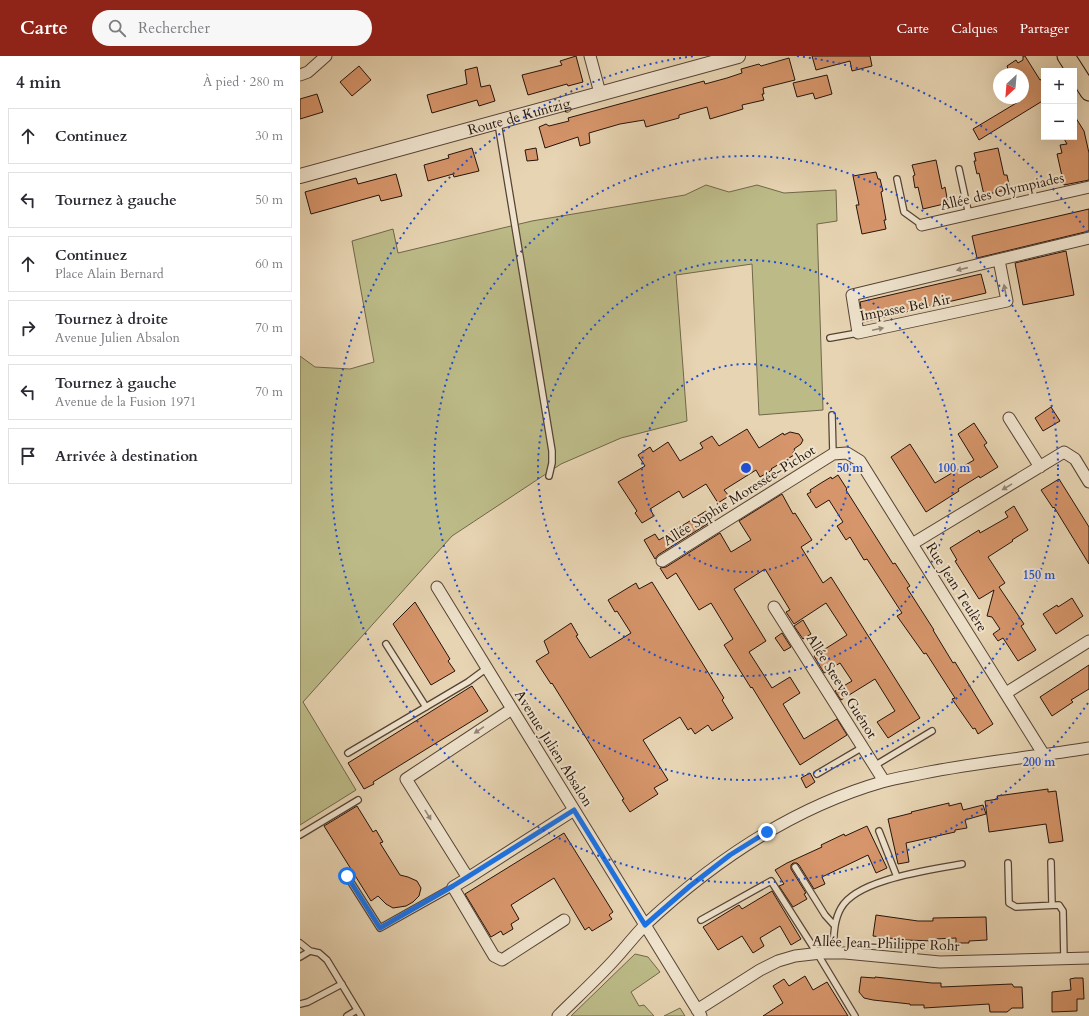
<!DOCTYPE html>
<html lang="fr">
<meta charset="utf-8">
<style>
:root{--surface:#fff;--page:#f7f7f7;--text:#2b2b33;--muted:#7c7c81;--line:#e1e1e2;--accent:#8f2418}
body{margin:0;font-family:Cardo,serif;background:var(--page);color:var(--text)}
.controls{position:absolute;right:12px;top:12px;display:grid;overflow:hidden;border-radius:0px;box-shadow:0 4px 16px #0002}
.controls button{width:36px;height:36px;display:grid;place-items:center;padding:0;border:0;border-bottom:1px solid var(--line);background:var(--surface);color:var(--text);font:20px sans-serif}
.compass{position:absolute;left:693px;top:12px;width:36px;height:36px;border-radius:50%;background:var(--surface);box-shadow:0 4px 16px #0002;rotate:206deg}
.stop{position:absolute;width:12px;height:12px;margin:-9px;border:3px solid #1a73e8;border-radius:50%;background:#fff}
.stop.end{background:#1a73e8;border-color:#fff;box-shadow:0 1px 4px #0008}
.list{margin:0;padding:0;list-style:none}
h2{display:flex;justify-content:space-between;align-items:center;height:52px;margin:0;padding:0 16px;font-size:17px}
h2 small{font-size:13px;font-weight:400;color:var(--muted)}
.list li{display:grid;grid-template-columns:26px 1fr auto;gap:12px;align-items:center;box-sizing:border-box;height:56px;margin:0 8px 8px;padding:0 8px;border:1px solid var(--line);border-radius:0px}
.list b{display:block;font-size:15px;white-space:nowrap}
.list p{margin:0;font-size:13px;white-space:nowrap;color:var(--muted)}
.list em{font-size:13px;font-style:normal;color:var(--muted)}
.icon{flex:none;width:22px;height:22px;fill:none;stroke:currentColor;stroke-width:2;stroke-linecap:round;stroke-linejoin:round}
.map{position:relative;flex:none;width:789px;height:960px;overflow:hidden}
header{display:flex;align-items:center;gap:24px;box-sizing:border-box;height:56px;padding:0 20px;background:var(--accent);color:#fff}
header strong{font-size:19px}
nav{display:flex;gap:22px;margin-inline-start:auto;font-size:14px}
.search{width:280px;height:36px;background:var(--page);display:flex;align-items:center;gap:10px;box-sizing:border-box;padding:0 14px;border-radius:22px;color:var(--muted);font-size:15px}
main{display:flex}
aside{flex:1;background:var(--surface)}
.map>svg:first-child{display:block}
.green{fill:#bcbb88;stroke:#70674a}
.building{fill:#d6956a;stroke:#25130b}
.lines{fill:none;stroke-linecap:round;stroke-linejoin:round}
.service-casing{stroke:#564335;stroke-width:8}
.minor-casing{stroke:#564335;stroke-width:13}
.tertiary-casing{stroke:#564335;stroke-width:16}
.primary-casing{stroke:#25130b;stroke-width:19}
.service{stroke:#efe3cd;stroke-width:5.5}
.minor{stroke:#efe3cd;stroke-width:11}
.tertiary{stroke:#efe3cd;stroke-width:14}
.primary{stroke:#e7d4b2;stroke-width:17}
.oneway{fill:#948576}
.route{stroke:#1a73e8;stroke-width:5}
.ring{fill:none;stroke:#1d4ed8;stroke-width:2;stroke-dasharray:2 4}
.labels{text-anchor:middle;stroke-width:4;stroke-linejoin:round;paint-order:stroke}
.street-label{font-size:14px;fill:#25130b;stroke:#efe3cd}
.centre{fill:#1d4ed8;stroke:#efe3cd;stroke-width:2}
.ring-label{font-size:12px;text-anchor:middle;font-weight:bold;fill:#1d4ed8;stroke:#efe3cd;stroke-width:4;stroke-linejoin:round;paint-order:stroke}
</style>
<header>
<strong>Carte</strong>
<div class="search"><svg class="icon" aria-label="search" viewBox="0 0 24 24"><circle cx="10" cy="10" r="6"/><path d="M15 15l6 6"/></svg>Rechercher</div>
<nav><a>Carte</a><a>Calques</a><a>Partager</a></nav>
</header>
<main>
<aside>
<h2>4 min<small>À pied · 280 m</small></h2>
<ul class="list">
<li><svg class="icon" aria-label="ahead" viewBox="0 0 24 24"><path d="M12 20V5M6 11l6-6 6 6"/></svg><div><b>Continuez</b></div><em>30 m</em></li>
<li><svg class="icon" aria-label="left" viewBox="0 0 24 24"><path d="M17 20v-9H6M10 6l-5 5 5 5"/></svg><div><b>Tournez à gauche</b></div><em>50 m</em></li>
<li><svg class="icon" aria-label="ahead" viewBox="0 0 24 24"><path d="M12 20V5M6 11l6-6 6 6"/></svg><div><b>Continuez</b><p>Place Alain Bernard</p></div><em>60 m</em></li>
<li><svg class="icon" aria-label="right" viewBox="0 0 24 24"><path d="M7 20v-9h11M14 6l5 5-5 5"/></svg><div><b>Tournez à droite</b><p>Avenue Julien Absalon</p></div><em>70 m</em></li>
<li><svg class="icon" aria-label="left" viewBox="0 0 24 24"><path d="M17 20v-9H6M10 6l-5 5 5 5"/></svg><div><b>Tournez à gauche</b><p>Avenue de la Fusion 1971</p></div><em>70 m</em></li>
<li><svg class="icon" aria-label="arrive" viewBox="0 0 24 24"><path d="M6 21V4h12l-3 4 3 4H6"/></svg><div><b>Arrivée à destination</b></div></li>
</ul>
</aside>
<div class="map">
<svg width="789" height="960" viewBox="0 0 789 960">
<rect width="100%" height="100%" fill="#e7d4b2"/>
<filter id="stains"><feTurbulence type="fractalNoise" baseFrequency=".005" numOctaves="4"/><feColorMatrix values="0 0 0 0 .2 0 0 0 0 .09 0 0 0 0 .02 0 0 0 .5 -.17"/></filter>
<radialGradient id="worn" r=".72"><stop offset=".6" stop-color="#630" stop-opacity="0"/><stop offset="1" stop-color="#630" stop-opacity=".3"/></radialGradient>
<!-- green -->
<path class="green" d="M406,129L429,136L457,129L484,137L536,134L537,165L517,168L523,354L459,359L452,208L376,219L387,365L321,382L261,408L152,480L3,646L56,734L0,769V300L15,311L50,313L74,306L52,185L93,173L98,197L232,165L385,139Z
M335,898L348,901L360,916L331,936L339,950L344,949L354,960H271Z
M380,952L385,960H364Z"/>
<!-- building -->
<path class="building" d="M276,0L283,26L268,30L267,28L228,39L222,19L262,9L260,5Z
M512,0H570L572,10L552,15L550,5L516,14Z
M723,0H725L740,24L744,22V44L679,84L673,73L723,43V18H698L708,13L707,10L716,4L718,7L723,4Z
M489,2L495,24L463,32L464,38H462L464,44L442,49L443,53L410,63L407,51L379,59V62L346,71L344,64L320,68L289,77L290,87L280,90L278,81L245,92L239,71L246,68L249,70L269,65L268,62L404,25L405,28L427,22L442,17L441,13L459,8L461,10Z
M59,10L71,24L52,40L40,26Z
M177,11L181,31L190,29L195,45L179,50L177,44L132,57L127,39L167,28L165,14Z
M527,19L532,38L515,43L513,37L497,41L493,27Z
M17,38L23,56L0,63V43Z
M774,59L784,75L789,97V124L764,129L757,98L762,97L760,89L767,88L763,81H774Z
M172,92L179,115L154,121L153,118L128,125L124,109L149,102L148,99Z
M236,92L238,104L227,105L225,94Z
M698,92L704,119H707L710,133L684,139L679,117L677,118L674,105H676L674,97Z
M636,104L642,133L645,131L648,147L623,153L618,131L615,132L613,120L615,119L612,109Z
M576,116L578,123H580L583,135L581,136L586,164H584L586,173L562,178L556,149H559L553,120Z
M96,118L102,140L81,145L79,139L11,158L5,136L56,122L58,128Z
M789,153V175L677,202L672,180Z
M766,195L774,239L723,249L715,207Z
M681,218L686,237L563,266L560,246Z
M751,351L760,365L743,375L735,362Z
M674,367L687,387L684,389L698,411L680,422L679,420L658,433L659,435L626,456L591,401L610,388L635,427L674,404L658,378Z
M447,373L459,392L483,377L484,379L490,376L499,378L503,384L501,388L494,393L495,395L493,396L494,399L471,413L472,414L460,421L456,414L424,434L429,440L418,447L406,428L383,442L379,435L350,453L354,460L342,467L335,457L337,455L318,426L345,410L338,399L350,391L353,396L368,386L380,405L403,392L400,387L412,380L419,390Z
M538,419L547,433L546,434L593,508L595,507L610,530L607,532L634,574H633L653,607L655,606L693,668L678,678L675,672L673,673L652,643L655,642L626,597L624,598L597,560L602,557L567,503L564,504L550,481L546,484L537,470L543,466L529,444L516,452L507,438L511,436L510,434L521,427L531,421L532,423Z
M759,423L789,471V508L754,451L753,452L741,434Z
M482,438L493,458L495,457L512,484L501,491L523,527L531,521L620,662L588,682L577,666L595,655L575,623L541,644L535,635L552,625L540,607L524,617L514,600L547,579L526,547L494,568L486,556L490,554L465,513L434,533L466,585L449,596L472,632L490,621L500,637L483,648L504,683L537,663L547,679L500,709L452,631L451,632L424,589L433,583L411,547L399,554L376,517L367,523L360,512L366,511L420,477L431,496L451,484L439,465Z
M714,450L728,474L712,484L713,485L688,501L705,527L699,531L724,568L721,570L736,594L718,605L703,582L698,585L693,578L700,573L692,561L687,560L694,534L679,543L655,505L657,504L650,492L679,474L680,477L708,461L705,456Z
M406,455L412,465L358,499L355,503L344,484L355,478L359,484Z
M352,526L424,642L422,644L433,662L412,675L408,669L395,678L391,672L388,674L380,661L343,684L368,724L354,732L358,738L330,756L322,744L324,743L252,627L251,628L236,605L249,597L244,585L271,567L278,579L276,580L290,602L331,577L317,555L315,556L308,544L336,527L339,533Z
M772,542L783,560L756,578L743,558L757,549L758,551Z
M115,546L150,603L148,605L155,615L131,629L93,568Z
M503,564L511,578L503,583L494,570Z
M482,577L491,591L484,595L475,582Z
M789,609V633L771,644L773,646L752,660L740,641Z
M172,630L188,655L73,726L74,728L64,733L48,707Z
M510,717L515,726L506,732L501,722Z
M748,733V736L756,735L763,785L749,787L746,768L689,776L685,745L698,743L697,740Z
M649,747V750L661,747L663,754L683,749L686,758L665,764L667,772L655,774V776L606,787L609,806L598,808L588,763L612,757L611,756Z
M57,750L73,776L76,774L83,786L80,787L100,819L108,821L117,825L121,832L119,840L113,846L106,850L93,852L86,848L78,840L71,845L24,770Z
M567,770L587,812L576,817L568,799L522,821L525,828L514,833L499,809L497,807H493L491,809V813L506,837L504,838L507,843L493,851L479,830L484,828L475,814L487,807L522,791L521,789L544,778L545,780Z
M264,777L313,856L309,859L312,863L292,875L289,871L285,874L254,822L211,849L219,863L211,868L213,873L203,879L201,875L191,881L165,838Z
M472,835L501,883L491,889L480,870L460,882L464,890L453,897L442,880L418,894L403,871L439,849L442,853Z
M576,859L618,865H633V862L686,861L687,884L669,885V887H656V882L634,883V885L605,884L573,880Z
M505,920L513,934L527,926L548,960H463L483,947L473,930L484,923L489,930Z
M561,921L575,922V921L632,927H641V931L712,928L714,931H722L723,952H712L707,956H690L689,948L624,952V949H610V948L573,944L564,942L559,936Z
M775,922H783L784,943H777V955L752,956V936L771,934L770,923Z"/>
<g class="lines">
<defs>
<path id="service" d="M198,67L252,395V407L249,420
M659,113L669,159
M597,123L604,156L622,169
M530,282L558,277
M532,359L533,398
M86,588L126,651
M48,697L168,626L187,612
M574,710L632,675
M517,718L563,691
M579,775L597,821
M0,779L58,744
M751,806L752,849
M708,807L709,847L716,851L759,849L763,855L764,903
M495,811L525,859L534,869
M47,820L80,872L153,831
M401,864L471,825L517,897L555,960
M0,887L10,895L19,897L27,904L61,960
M533,897C534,882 533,866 541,852C557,823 631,814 662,808
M0,901L10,895
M0,948L8,946L42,928
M47,960L57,954"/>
<path id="minor" d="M290,0L300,37
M0,19L8,16L26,0
M622,169L789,131
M699,204L707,245L558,277L552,239L789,182
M709,362L740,411
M612,488L764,396L775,403L789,426
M362,505L533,398L547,397L560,405L744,699
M137,531L401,960
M474,551L584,725
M706,637L789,585
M212,653L106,723L168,822L274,754
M168,822L153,831L194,900L202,904L264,864
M397,954L460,914L478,905L495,900L521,897H545L640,906L789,902
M258,960C277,941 297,923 315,903C325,892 335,879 346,868C414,805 492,752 582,726C595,722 610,720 624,717C679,706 734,701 789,692"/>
<g id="tertiary">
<path id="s1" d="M0,120L438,0"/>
</g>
<path id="primary" d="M766,0L789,36"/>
</defs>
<!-- service casing -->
<use href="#service" class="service-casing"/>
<!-- minor casing -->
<use href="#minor" class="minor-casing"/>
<!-- tertiary casing -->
<use href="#tertiary" class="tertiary-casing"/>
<!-- primary casing -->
<use href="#primary" class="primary-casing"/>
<!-- service -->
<use href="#service" class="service"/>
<!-- minor -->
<use href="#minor" class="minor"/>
<!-- tertiary -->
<use href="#tertiary" class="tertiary"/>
<!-- primary -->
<use href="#primary" class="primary"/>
</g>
<!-- one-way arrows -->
<defs><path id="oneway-solid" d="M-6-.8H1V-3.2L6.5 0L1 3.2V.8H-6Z"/></defs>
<g class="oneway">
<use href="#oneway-solid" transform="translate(662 213) rotate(167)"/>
<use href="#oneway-solid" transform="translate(705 234) rotate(-101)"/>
<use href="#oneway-solid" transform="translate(578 273) rotate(-12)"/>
<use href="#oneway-solid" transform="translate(707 431) rotate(149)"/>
<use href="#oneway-solid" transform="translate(179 674) rotate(146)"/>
<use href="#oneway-solid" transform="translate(128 759) rotate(58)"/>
</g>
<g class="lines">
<!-- route -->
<path class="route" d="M47,820L80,872L153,830L274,754L345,869L390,830L430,799L467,776"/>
</g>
<!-- distance rings -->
<g class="ring">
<circle cx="446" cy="412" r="104"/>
<circle cx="446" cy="412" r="208"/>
<circle cx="446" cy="412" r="312"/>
<path d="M788 647A415 415 0 1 1 395 0M497 0A415 415 0 0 1 788 177"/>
</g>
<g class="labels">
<!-- street labels -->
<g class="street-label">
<text dy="5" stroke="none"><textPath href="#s1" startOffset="227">Route de Kuntzig</textPath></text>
<text transform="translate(702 135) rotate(-13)" y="5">Allée des Olympiades</text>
<text transform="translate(605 251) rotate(-11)" y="5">Impasse Bel Air</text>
<text transform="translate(439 439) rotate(-32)" y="5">Allée Sophie Moressée-Pichot</text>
<text transform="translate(657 531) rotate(58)" y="5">Rue Jean Teulère</text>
<text transform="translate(542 630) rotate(58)" y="5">Allée Steeve Guénot</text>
<text transform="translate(254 692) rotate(58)" y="5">Avenue Julien Absalon</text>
<text transform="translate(586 887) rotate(2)" y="5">Allée Jean-Philippe Rohr</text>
</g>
</g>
<circle cx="446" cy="412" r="6" class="centre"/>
<g class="ring-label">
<text x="550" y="416">50 m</text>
<text x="654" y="416">100 m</text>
<text x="739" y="523">150 m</text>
<text x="739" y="710">200 m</text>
</g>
<rect width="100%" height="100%" filter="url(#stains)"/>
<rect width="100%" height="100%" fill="url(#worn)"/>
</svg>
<div class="controls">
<button>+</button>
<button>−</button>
</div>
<svg class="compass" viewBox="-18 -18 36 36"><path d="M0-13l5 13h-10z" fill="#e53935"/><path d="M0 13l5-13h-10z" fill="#7c7c81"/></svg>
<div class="stop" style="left:47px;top:820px"></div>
<div class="stop end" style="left:467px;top:776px"></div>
</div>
</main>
